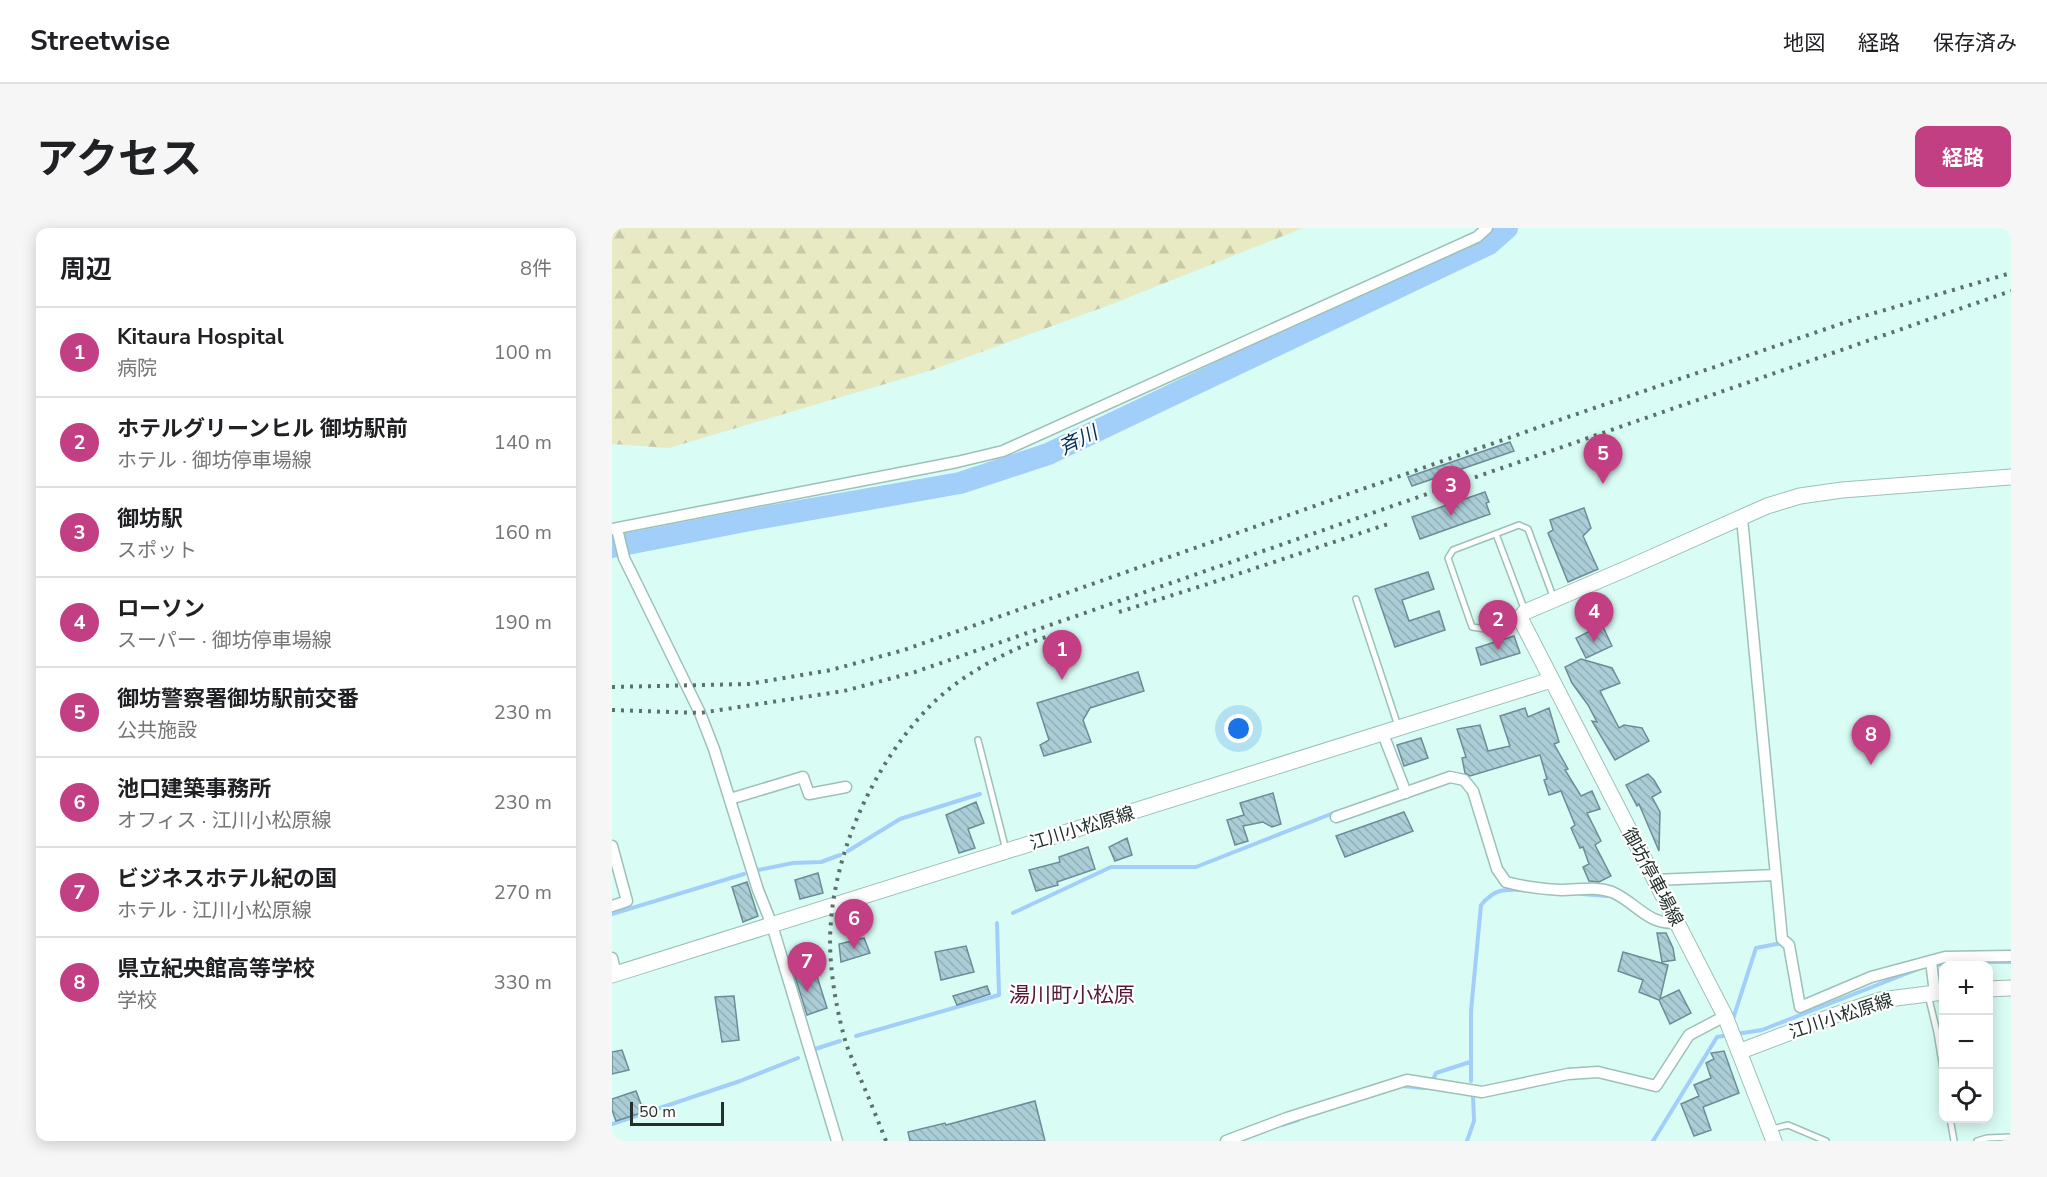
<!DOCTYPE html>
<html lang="ja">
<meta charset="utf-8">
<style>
:root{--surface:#fff;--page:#f6f6f6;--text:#202124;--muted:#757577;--line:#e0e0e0;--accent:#c33f84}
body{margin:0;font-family:"Nunito Sans","Noto Sans JP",sans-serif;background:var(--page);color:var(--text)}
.controls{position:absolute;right:18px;bottom:18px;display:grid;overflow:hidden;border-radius:12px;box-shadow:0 3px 15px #0003}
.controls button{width:54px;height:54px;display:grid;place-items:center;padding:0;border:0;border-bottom:2px solid var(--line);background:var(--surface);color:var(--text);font:30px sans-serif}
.scale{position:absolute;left:18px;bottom:15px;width:94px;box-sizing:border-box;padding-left:6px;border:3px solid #23312d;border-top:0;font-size:16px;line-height:21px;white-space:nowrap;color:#23312d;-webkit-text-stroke:4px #fff;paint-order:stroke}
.you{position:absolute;left:627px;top:501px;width:21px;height:21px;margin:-15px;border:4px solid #fff;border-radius:50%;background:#1a73e8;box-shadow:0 0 0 9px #1a73e833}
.badge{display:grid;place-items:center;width:39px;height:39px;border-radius:50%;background:var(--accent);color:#fff;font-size:20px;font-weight:700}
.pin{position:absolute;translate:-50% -50px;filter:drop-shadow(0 2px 3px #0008)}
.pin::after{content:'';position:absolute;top:32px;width:21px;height:18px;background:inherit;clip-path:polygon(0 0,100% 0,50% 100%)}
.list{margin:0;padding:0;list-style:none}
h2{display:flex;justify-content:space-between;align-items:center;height:78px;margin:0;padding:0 24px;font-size:26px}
h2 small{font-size:20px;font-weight:400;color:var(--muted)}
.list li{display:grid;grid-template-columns:39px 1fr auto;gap:18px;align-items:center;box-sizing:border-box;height:90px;padding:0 24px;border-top:2px solid var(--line)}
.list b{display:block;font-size:22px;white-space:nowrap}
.list p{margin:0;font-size:20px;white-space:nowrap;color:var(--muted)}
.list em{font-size:20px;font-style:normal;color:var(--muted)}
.icon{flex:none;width:33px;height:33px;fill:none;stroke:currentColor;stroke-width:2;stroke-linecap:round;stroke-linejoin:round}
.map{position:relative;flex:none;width:1399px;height:913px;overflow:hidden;border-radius:12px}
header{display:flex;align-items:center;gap:36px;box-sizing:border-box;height:84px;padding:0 30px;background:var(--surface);border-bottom:2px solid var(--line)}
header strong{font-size:28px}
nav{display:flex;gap:33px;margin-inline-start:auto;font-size:21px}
.intro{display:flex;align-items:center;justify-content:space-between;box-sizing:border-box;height:144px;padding:0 36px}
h1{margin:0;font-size:42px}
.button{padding:15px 27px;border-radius:12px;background:var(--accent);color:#fff;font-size:21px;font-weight:700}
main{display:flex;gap:36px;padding:0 36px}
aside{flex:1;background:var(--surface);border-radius:12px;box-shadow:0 3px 15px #0003}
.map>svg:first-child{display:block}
.forest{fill:url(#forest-firs)}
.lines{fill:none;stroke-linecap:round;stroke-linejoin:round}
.stream{stroke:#a2cefa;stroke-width:4}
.river{stroke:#a2cefa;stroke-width:22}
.building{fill:url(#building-back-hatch);stroke:#6c8d95;stroke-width:1.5}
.lane-casing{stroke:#9dc0b8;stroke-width:8}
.street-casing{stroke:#9dc0b8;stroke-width:13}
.secondary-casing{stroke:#9dc0b8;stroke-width:17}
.lane{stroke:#fff;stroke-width:5}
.street{stroke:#fff;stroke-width:10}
.secondary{stroke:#fff;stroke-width:15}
.rail{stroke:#5c716c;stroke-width:4;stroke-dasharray:3 6;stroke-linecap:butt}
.labels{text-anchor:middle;stroke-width:4.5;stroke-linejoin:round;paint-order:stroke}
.street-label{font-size:18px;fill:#23312d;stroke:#fff}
.water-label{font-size:20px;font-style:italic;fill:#00335a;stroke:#fff}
.quarter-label{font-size:21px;fill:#561738;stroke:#fff}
</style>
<header>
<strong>Streetwise</strong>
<nav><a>地図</a><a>経路</a><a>保存済み</a></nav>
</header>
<div class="intro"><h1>アクセス</h1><a class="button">経路</a></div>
<main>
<aside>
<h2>周辺<small>8件</small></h2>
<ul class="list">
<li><span class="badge">1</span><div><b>Kitaura Hospital</b><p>病院</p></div><em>100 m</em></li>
<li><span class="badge">2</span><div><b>ホテルグリーンヒル 御坊駅前</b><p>ホテル · 御坊停車場線</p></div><em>140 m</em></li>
<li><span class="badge">3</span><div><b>御坊駅</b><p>スポット</p></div><em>160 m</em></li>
<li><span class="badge">4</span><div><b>ローソン</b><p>スーパー · 御坊停車場線</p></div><em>190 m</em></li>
<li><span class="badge">5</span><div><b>御坊警察署御坊駅前交番</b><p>公共施設</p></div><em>230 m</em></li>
<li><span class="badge">6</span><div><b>池口建築事務所</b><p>オフィス · 江川小松原線</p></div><em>230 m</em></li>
<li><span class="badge">7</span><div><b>ビジネスホテル紀の国</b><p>ホテル · 江川小松原線</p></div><em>270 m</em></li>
<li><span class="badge">8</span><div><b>県立紀央館高等学校</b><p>学校</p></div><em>330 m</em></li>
</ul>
</aside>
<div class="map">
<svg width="1399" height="913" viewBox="0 0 1399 913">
<defs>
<pattern id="forest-firs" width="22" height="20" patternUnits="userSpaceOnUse" patternTransform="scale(1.5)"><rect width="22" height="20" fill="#e8eac3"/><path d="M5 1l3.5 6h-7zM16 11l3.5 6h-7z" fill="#c7c9a8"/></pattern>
<pattern id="building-back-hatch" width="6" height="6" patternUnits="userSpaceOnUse" patternTransform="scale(1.5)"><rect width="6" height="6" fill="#aacdd6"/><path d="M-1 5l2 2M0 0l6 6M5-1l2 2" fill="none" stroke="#92b0b8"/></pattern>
</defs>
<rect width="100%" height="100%" fill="#d9fdf5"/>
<!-- forest -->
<path class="forest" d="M0,0H691L500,76L320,142L57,220L0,216Z"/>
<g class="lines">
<!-- stream -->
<path class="stream" d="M236,623L288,591L368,566
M146,642L181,635L209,634L228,627
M970,666L995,668
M401,685L499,639H584L724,584
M0,686L132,646
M1322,737L1360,734H1399
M1120,794L1144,720L1170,715
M1124,806L1150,802L1306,741
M244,808L387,767L385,695
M203,821L228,813
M821,852L824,845L858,834
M859,853V783L869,677C882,662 889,661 909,662
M790,858L812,860
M0,896L128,853L186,830
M670,897L686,892
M855,913L862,893L861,868
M1041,913L1105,809L1117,807"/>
<!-- river -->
<path class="river" d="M0,319L143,291L348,255L436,226L877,16L895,0"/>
</g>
<!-- building -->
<path class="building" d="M898,214L902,223L800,258L796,249Z
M873,264L877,274L874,275L878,286L808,311L800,289Z
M972,280L979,300L971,308L986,341L956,354L936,305L941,302L938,292Z
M816,344L822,361L790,372L797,393L827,383L833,402L783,419L763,361Z
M990,397L1000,418L974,430L964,410Z
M902,408L908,425L869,437L864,420Z
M969,431L1000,440L1008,455L988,463L1007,500L1012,497L1030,500L1037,513L1003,532L980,493L985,494L976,477L960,455L953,439Z
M526,444L532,463L478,480L471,492L479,514L432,528L428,517L437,512L425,475Z
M913,480L916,489L937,480L947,514L942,516L956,541L953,542L969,568L980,563L988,581L975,585L989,613L983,617L999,648L987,654L977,653L971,639L977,636L971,619L968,620L959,600L963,597L949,563L937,567L932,552L935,551L928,527L858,548L853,545L850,530L854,529L845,501L868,497L876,523L898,518L888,488Z
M809,510L816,530L792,538L785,517Z
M1036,546L1042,552L1049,564L1040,569L1048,584L1047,623L1027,576L1025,578L1014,557Z
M661,565L669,596L660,599L651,594L631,598L636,613L623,617L615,592L632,587L628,575Z
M364,574L372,595L356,601L363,620L347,625L334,587Z
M792,584L801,603L733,629L724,608Z
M515,610L520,627L503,633L497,619Z
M476,619L483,641L445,654L446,657L424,663L417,642L448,634L447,629Z
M206,645L211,665L188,671L183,652Z
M135,654L146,688L131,694L120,659Z
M1045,705H1054L1061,720L1063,732L1050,734Z
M252,710L258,725L229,734L227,716Z
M354,718L362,744L329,752L323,724Z
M1011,724L1056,737L1048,771L1067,762L1079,785L1058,796L1047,772L1027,764L1031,752L1006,743Z
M198,726L215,780L195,787L178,732Z
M375,758L378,766L345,777L341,768Z
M122,768L127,812L110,814L103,769Z
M10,822L17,842L0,846V824Z
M1112,823L1127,865L1091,879L1099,902L1082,908L1069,876L1087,868L1082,857L1099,850L1094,835L1102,831L1099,825Z
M24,863L32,884L4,893L0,882V871Z
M423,873L433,913H298L296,904L333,895L334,897Z"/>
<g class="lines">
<defs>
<path id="lane" d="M884,306L913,383
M744,371L786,498
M907,391L873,401L860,399L836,330L841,322L907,297L916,301L942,371
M366,512L394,622
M1316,767L1325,804L1332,847
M1338,890L1342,913
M1160,901L1176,897L1214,913
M1365,913L1375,910L1399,909"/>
<path id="street" d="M1130,290L1170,711L1177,717L1188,779L1259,749L1333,729L1399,728
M0,301L345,234L391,223L865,9L875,0
M5,301L12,330L88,485L102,521L146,662L160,697L225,913
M771,506L794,565
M118,571L191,549L197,566L234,559
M724,589L838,549L852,552L861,563L885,641L894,654C912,659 931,661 949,662C967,662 983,658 1000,664C1024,674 1037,699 1065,694
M0,618L15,673L0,678
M1042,652L1164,647
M0,730L4,746
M1319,733L1323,765
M614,913L675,890L795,852L870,864L956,846L986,844L1044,858L1077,807L1113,788"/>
<path id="secondary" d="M0,747L939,452
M1376,761L1399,760
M1129,823L1226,786L1268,772L1332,764
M1162,913L1113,788L908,390L913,384L1016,340L1155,278L1188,268L1230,262L1399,249"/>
</defs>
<!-- lane casing -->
<use href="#lane" class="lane-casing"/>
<!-- street casing -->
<use href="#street" class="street-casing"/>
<!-- secondary casing -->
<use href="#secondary" class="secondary-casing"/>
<!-- lane -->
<use href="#lane" class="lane"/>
<!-- street -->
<use href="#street" class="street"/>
<!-- secondary -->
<use href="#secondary" class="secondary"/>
<!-- rail -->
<path class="rail" d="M507,384L599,355L776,296
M0,459L137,456L219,442L292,422L956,189L1249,89L1399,45
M0,482L88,485L232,463L303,444L1399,63
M274,913C265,890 256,868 246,845C242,834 236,823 233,812C226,787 221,760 219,735C211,646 256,542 317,479C347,448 394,423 434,409"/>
</g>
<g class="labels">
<!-- street labels -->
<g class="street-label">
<text transform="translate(470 600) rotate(-17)" y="6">江川小松原線</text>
<text transform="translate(1041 649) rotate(62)" y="6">御坊停車場線</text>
<text transform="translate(1229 788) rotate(-18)" y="6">江川小松原線</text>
</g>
<!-- water labels -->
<g class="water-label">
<text transform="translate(466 212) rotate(-26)" y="7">斉川</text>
</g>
<!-- quarter labels -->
<g class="quarter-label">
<text x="460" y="774">湯川町小松原</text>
</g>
</g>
</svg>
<div class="controls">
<button>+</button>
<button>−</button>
<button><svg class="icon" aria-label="locate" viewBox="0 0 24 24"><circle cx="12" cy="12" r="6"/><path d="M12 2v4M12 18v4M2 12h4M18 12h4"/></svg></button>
</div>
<div class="scale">50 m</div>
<div class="you"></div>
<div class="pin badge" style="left:450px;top:452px">1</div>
<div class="pin badge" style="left:886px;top:422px">2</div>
<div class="pin badge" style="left:839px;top:288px">3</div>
<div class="pin badge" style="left:982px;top:414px">4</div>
<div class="pin badge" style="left:991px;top:256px">5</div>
<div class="pin badge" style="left:242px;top:721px">6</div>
<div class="pin badge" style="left:195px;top:764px">7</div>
<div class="pin badge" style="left:1259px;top:537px">8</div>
</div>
</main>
